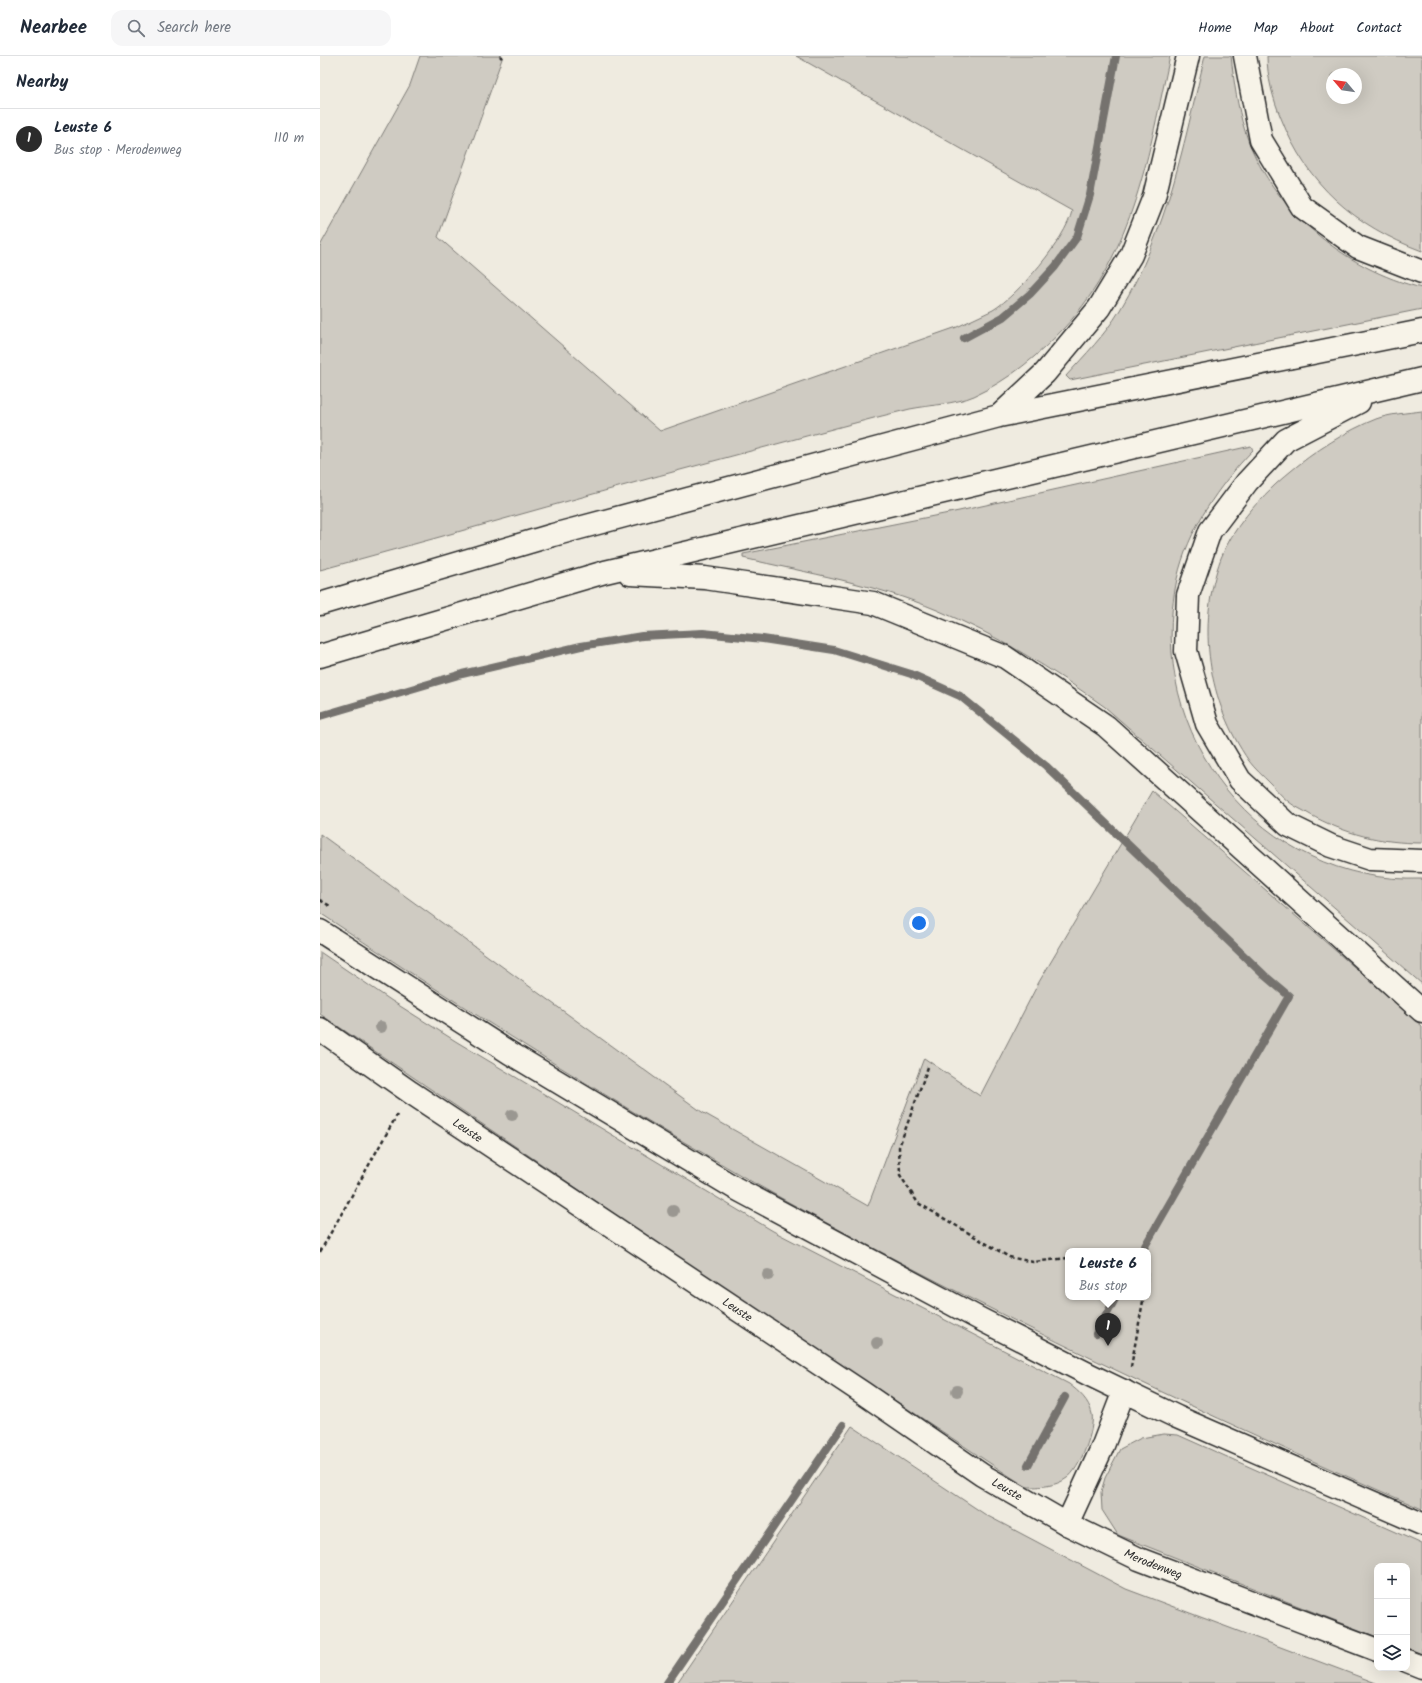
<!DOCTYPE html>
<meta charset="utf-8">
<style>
:root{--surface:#fff;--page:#f6f6f7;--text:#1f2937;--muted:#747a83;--line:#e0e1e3;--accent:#2b2b2b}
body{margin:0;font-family:Kalam,sans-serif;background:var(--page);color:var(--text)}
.controls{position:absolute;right:12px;bottom:12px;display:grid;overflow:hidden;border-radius:8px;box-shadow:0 4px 16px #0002}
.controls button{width:36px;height:36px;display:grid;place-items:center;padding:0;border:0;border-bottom:1px solid var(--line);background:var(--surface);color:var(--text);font:20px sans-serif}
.compass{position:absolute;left:1006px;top:12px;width:36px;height:36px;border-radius:50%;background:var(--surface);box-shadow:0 4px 16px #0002;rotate:299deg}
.you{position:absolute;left:599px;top:867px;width:14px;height:14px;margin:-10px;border:3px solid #fff;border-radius:50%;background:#1a73e8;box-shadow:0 0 0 6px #1a73e833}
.badge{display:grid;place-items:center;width:26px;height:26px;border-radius:50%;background:var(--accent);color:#fff;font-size:13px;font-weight:700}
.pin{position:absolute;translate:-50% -33px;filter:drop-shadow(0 1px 2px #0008)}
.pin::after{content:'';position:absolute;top:21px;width:14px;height:12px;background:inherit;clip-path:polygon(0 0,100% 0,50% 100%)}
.popup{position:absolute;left:745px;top:1192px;width:86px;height:52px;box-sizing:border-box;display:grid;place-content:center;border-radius:8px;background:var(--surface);filter:drop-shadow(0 1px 3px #0005);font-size:13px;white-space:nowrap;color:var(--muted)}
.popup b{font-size:15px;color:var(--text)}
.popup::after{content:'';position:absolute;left:50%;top:100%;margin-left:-8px;border:8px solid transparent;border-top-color:var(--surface)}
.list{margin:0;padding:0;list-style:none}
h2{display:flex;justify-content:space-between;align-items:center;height:52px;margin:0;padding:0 16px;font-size:17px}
h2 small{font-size:13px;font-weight:400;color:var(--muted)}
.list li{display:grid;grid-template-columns:26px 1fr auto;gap:12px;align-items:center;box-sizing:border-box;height:60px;padding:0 16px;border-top:1px solid var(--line)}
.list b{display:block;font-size:15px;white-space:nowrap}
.list p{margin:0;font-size:13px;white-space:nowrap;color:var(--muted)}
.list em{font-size:13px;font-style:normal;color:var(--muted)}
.icon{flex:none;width:22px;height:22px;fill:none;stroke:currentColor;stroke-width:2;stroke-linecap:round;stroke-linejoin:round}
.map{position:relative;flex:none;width:1102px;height:1627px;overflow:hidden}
header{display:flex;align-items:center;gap:24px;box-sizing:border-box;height:56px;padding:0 20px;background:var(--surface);border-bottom:1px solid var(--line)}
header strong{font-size:19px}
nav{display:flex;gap:22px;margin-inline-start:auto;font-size:14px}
.search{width:280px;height:36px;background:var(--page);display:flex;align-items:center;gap:10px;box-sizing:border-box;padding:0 14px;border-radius:12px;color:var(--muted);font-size:15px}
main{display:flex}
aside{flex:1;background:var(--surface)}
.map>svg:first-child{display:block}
.green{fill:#cfcbc2;stroke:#7d7b76;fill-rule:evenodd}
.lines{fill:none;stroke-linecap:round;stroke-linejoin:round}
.stream{stroke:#74726e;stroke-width:8}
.street-casing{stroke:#2b2b2b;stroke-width:25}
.secondary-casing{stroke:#2b2b2b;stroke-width:25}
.highway-casing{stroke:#2b2b2b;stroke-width:25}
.path{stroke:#2b2b2b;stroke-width:2.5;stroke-dasharray:4 3;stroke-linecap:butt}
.street{stroke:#f7f3e8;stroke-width:22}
.secondary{stroke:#f7f3e8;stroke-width:22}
.highway{stroke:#f7f3e8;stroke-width:22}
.tree{fill:#9a9791}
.labels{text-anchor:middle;stroke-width:3;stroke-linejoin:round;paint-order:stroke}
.street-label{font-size:12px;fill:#2b2b2b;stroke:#f7f3e8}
</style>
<header>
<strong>Nearbee</strong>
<div class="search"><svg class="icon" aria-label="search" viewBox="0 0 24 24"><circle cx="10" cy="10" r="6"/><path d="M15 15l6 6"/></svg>Search here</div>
<nav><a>Home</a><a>Map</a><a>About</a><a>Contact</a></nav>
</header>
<main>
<aside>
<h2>Nearby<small></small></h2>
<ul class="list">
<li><span class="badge">1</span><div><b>Leuste 6</b><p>Bus stop · Merodenweg</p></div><em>110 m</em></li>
</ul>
</aside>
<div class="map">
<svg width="1102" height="1627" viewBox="0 0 1102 1627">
<rect width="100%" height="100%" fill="#efebe0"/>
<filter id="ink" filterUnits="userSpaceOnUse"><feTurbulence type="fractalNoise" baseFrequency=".025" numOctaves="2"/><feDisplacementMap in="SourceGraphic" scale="8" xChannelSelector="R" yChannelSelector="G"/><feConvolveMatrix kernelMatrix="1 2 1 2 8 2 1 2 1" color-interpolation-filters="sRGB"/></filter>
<g filter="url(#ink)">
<!-- green -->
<path class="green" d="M100,0H183L118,181L340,375L637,271C649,265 661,260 673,254C698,239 746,183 752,155L476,0H850C829,96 814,196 745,271C719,299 689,324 654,340C635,348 611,349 590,353C544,364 498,377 453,389C301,429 151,473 0,514V190L90,29Z
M885,0H911C914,26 917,50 925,75C949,151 1025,214 1102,232V253L750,324L746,320C765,299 785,279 800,254C848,173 863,91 885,0Z
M947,0H1102V195C1035,170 987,129 961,62C953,43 947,20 947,0ZM1012,18H1036V42H1012Z
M1102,355V787C1061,787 1025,778 989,758C983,754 975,751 969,746C962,741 956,733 950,727C943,720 935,713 929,705C888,646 876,570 901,502C923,445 1000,385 1056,363C1069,358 1087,357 1102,355Z
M931,390L933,394C898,430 868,474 857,523C823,678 941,829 1102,823V928L785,651C732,613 677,579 617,554C555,528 488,517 423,502V498L639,455Z
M832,735L1102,970V1453C884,1359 669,1257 461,1142C424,1122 389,1100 352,1079C233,1008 115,934 0,857V778L382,1056L548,1150L604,1002L660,1040L719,926ZM748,1195H828V1241H748Z
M0,896L72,945L137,986L453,1175L749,1328C759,1336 769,1344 772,1358C775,1374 760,1413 747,1422C735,1431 719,1431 706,1431L373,1211L0,958Z
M532,1370L666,1459L806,1533L1056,1627H357Z
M844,1378L858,1379L1102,1488V1598L1087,1592V1510H1057V1581L798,1479L782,1454L781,1436L785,1422L800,1393L821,1382Z"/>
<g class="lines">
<!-- stream -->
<path class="stream" d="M644,282L683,261L710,238L735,211L757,181L770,139L796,0
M0,660L142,618L261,590L322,580L383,577L443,583L514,594L591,618L640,640L726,710L944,919L969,940L825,1190
M776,1278L796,1241
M708,1409L745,1341
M347,1627L523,1369"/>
<defs>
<g id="street">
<path id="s1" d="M0,973L90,1036L543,1337L662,1419L747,1468"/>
<path id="s2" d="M804,1335L782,1392L747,1468L819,1503L1057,1594"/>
<path d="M1087,1605L1102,1611"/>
</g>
<path id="secondary" d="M0,875L190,997L415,1132L660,1263L770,1319L857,1361L1102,1468"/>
<path id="highway" d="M925,0L941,84L982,151L1038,191L1102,216
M1039,346L966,384L927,426L890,475L868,539L866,595L887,668L920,724L968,769L1011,790L1050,803L1102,805
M679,360L725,317L779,252L811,199L834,141L868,0
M310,518L385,522L553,547L685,601L786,670L1102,955
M0,548L233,479L679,360L1102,275
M0,600L285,516L1102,323"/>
</defs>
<!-- street casing -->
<use href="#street" class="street-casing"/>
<!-- secondary casing -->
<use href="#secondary" class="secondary-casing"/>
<!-- highway casing -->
<use href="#highway" class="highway-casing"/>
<!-- path -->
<path class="path" d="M180,0L182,2
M0,844L10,850
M608,1011L579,1091L580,1119L598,1147L689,1201L713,1206L748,1202
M0,1196L77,1059
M811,1311L823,1245L822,1241"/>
<!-- street -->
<use href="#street" class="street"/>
<!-- secondary -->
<use href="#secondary" class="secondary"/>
<!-- highway -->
<use href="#highway" class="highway"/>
</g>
<!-- trees -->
<g class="tree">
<circle cx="61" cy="971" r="6"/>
<circle cx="192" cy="1059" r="6"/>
<circle cx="353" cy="1155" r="6"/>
<circle cx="448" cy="1219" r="6"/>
<circle cx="557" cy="1287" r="6"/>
<circle cx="637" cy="1335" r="6"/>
</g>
</g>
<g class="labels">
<!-- street labels -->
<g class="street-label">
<text dy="4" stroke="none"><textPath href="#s1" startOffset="179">Leuste</textPath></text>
<text dy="4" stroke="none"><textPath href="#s1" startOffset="503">Leuste</textPath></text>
<text dy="4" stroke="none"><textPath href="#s1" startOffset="827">Leuste</textPath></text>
<text dy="4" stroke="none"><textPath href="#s2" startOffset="240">Merodenweg</textPath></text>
</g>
</g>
</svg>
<div class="controls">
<button>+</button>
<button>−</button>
<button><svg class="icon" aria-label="layers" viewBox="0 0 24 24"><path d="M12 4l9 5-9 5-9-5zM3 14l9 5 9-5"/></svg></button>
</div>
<svg class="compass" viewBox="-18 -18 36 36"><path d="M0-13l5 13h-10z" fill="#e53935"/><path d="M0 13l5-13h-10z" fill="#747a83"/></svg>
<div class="you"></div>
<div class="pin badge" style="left:788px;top:1290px">1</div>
<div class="popup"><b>Leuste 6</b>Bus stop</div>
</div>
</main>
